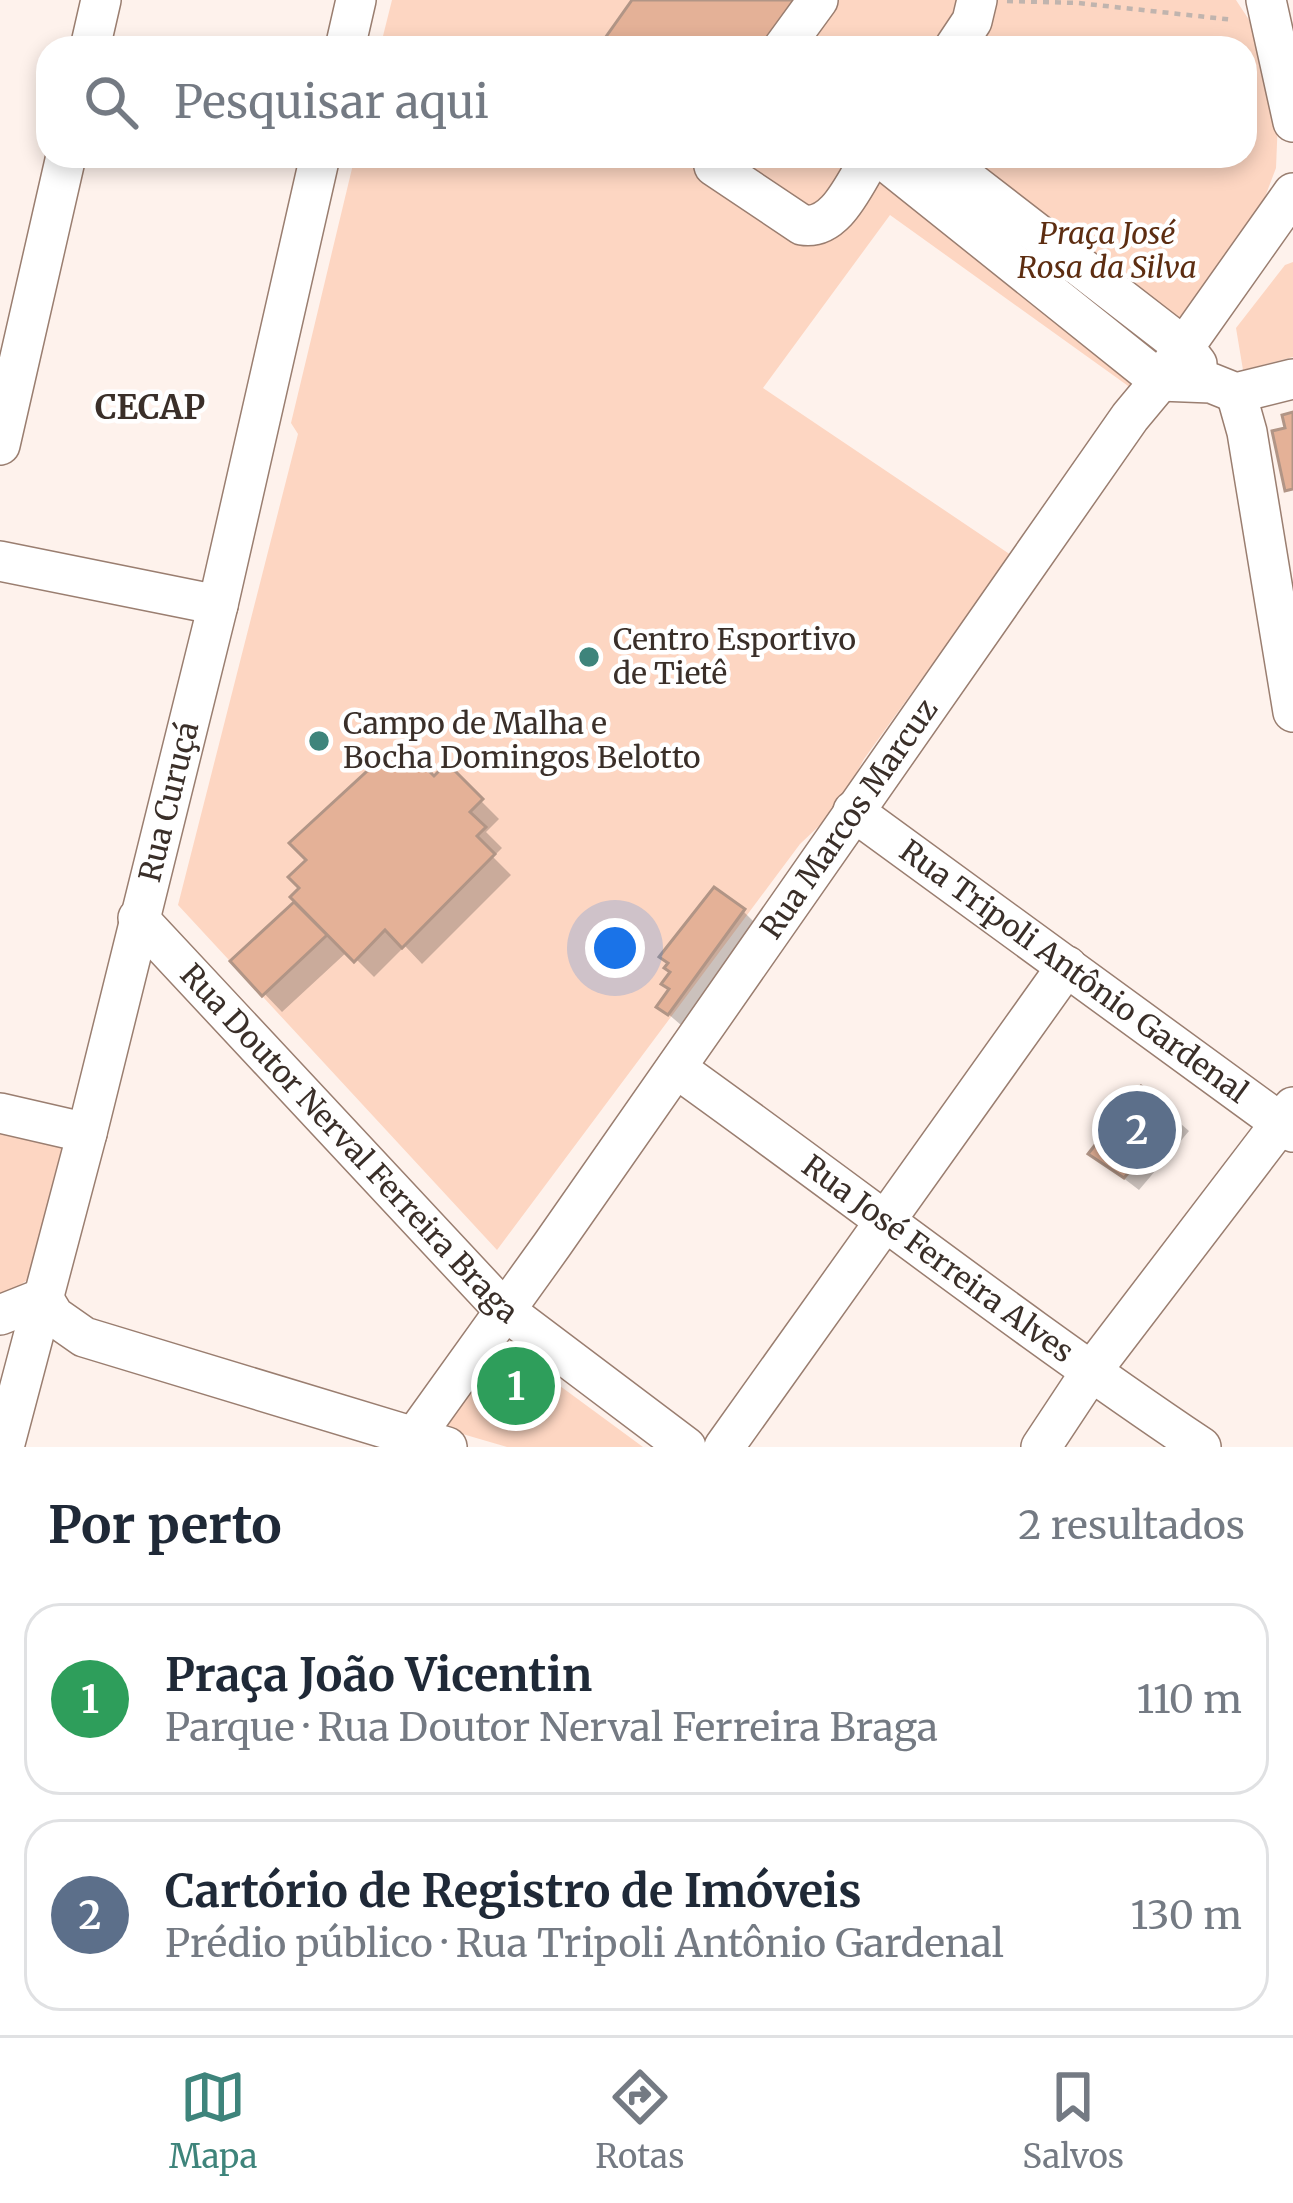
<!DOCTYPE html>
<html lang="pt">
<meta charset="utf-8">
<style>
:root{--surface:#fff;--page:#f6f6f7;--text:#1f2937;--muted:#747a83;--line:#e0e1e3;--accent:#3e847b}
body{margin:0;font-family:Merriweather,serif;background:var(--page);color:var(--text)}
.you{position:absolute;left:615px;top:948px;width:42px;height:42px;margin:-30px;border:9px solid #fff;border-radius:50%;background:#1a73e8;box-shadow:0 0 0 18px #1a73e833}
.badge{display:grid;place-items:center;width:78px;height:78px;border-radius:50%;background:var(--accent);color:#fff;font-size:39px;font-weight:700}
.pin{position:absolute;translate:-50% -50%;border:6px solid #fff;box-shadow:0 3px 12px #0006}
.list{margin:0;padding:0;list-style:none}
h2{display:flex;justify-content:space-between;align-items:center;height:156px;margin:0;padding:0 48px;font-size:51px}
h2 small{font-size:39px;font-weight:400;color:var(--muted)}
.list li{display:grid;grid-template-columns:78px 1fr auto;gap:36px;align-items:center;box-sizing:border-box;height:192px;margin:0 24px 24px;padding:0 24px;border:3px solid var(--line);border-radius:36px}
.list b{display:block;font-size:45px;white-space:nowrap}
.list p{margin:0;font-size:39px;white-space:nowrap;color:var(--muted)}
.list em{font-size:39px;font-style:normal;color:var(--muted)}
.icon{flex:none;width:66px;height:66px;fill:none;stroke:currentColor;stroke-width:2;stroke-linecap:round;stroke-linejoin:round}
.map{position:relative;flex:none;width:1293px;height:1447px;overflow:hidden}
.search{position:absolute;background:var(--surface);box-shadow:0 6px 18px #0003;left:36px;right:36px;top:36px;height:132px;display:flex;align-items:center;gap:30px;box-sizing:border-box;padding:0 42px;border-radius:36px;color:var(--muted);font-size:45px}
.sheet{height:588px;background:var(--surface)}
nav{display:flex;justify-content:space-around;align-items:center;box-sizing:border-box;height:168px;border-top:3px solid var(--line);background:var(--surface);font-size:33px;color:var(--muted)}
nav a{display:grid;justify-items:center;gap:6px}
nav .on{color:var(--accent)}
.map>svg:first-child{display:block}
.green{fill:#fdd6c2}
.shadow{fill:#0003}
.building{fill:#e4b197;stroke:#b19586;stroke-width:3}
.lines{fill:none;stroke-linecap:round;stroke-linejoin:round}
.minor-casing{stroke:#9a7e70;stroke-width:42}
.path{stroke:#c0b4ae;stroke-width:4.5;stroke-dasharray:6 6;stroke-linecap:butt}
.minor{stroke:#fff;stroke-width:39}
.poi-dot{fill:#3e847b;stroke:#fff;stroke-width:4.5}
.labels{text-anchor:middle;stroke-width:9;stroke-linejoin:round;paint-order:stroke}
.park-label{font-size:30px;font-style:italic;fill:#5d2d11;stroke:#fff}
.poi-label{font-size:30px;fill:#3a2f29;stroke:#fff;text-anchor:start}
.street-label{font-size:30px;fill:#3a2f29;stroke:#fff}
.neighbourhood-label{font-size:33px;font-weight:bold;fill:#3a2f29;stroke:#fff}
</style>
<div class="map">
<svg width="1293" height="1447" viewBox="0 0 1293 1447">
<rect width="100%" height="100%" fill="#fef2ec"/>
<!-- green -->
<path class="green" d="M392,0H1236L1255,29L1278,119L1276,168L1262,205L1131,388L890,215L763,388L1011,555L864,759L836,810L800,844L497,1250L178,905L298,434L291,423L355,156H1245V48H380Z
M1293,262V357L1243,370L1236,328L1285,265Z
M0,1131L71,1149L33,1276L0,1299Z
M503,1344L643,1447H507L442,1428Z"/>
<!-- shadow -->
<path class="shadow" d="M434,780L481,801L499,819L486,832L502,848L493,857L511,875L422,964L405,946L374,977L348,951L282,1012L234,962Z
M743,911L761,929L688,1031L660,1007Z
M1142,1090L1189,1131L1139,1190L1092,1154Z"/>
<!-- building -->
<path class="building" d="M632,0H804L770,48H598Z
M1293,412V489L1285,491L1272,431L1285,428L1282,415Z
M390,750L409,769L418,760L434,776L447,763L483,799L470,812L486,827L477,836L495,854L402,948L385,930L354,962L290,897L299,888L288,877L306,860L289,843Z
M714,887L745,909L668,1015L656,1007L669,989L661,984L670,972L664,968L668,963L659,957Z
M294,902L327,935L262,996L230,961Z
M1141,1086L1177,1115L1124,1178L1088,1154Z"/>
<g class="lines">
<defs>
<g id="minor">
<path d="M1266,0L1293,122"/>
<path d="M90,48L101,0"/>
<path d="M345,48L356,0"/>
<path d="M783,48L818,0"/>
<path d="M954,48L972,21L977,0"/>
<path d="M712,156L714,166L802,225C837,231 855,181 872,156"/>
<path d="M879,156L1160,381L1211,383L1236,393L1293,379"/>
<path d="M937,156L1184,347L1197,364"/>
<path d="M1236,393L1247,432L1293,712"/>
<path d="M0,445L66,156"/>
<path d="M0,561L218,605"/>
<path id="s1" d="M853,811L1293,1132"/>
<path id="s2" d="M138,918L503,1309L686,1447"/>
<path id="s3" d="M676,1068C852,1194 1022,1327 1201,1447"/>
<path d="M0,1113L87,1133"/>
<path d="M0,1315L43,1298L54,1316L84,1337L447,1447"/>
<path id="s4" d="M4,1447L87,1133L218,605L320,156"/>
<path id="s5" d="M407,1447L552,1245L1130,417L1160,381L1293,193"/>
<path d="M724,1447L1067,966"/>
<path d="M1041,1447L1090,1373L1293,1107"/>
</g>
</defs>
<!-- minor casing -->
<use href="#minor" class="minor-casing"/>
<!-- path -->
<path class="path" d="M1007,1L1078,3L1234,20
M846,44L850,48"/>
<!-- minor -->
<use href="#minor" class="minor"/>
</g>
<!-- markers -->
<g class="poi-dot">
<circle cx="589" cy="657" r="12"/>
<circle cx="319" cy="741" r="12"/>
</g>
<g class="labels">
<!-- park labels -->
<g class="park-label">
<text x="1107" y="244">Praça José<tspan x="1107" dy="34">Rosa da Silva</tspan></text>
</g>
<!-- poi labels -->
<g class="poi-label">
<text x="613" y="650">Centro Esportivo<tspan x="613" dy="34">de Tietê</tspan></text>
<text x="343" y="734">Campo de Malha e<tspan x="343" dy="34">Bocha Domingos Belotto</tspan></text>
</g>
<!-- street labels -->
<g class="street-label">
<text dy="10" stroke="none"><textPath href="#s4" startOffset="666">Rua Curuçá</textPath></text>
<text dy="10" stroke="none"><textPath href="#s5" startOffset="768">Rua Marcos Marcuz</textPath></text>
<text dy="10" stroke="none"><textPath href="#s1" startOffset="273">Rua Tripoli Antônio Gardenal</textPath></text>
<text dy="10" stroke="none"><textPath href="#s2" startOffset="309">Rua Doutor Nerval Ferreira Braga</textPath></text>
<text dy="10" stroke="none"><textPath href="#s3" startOffset="324">Rua José Ferreira Alves</textPath></text>
</g>
<!-- neighbourhood labels -->
<g class="neighbourhood-label">
<text x="150" y="419">CECAP</text>
</g>
</g>
</svg>
<div class="you"></div>
<div class="pin badge" style="left:516px;top:1386px;background:#2e9e5b">1</div>
<div class="pin badge" style="left:1137px;top:1130px;background:#5c6f8a">2</div>
<div class="search"><svg class="icon" aria-label="search" viewBox="0 0 24 24"><circle cx="10" cy="10" r="6"/><path d="M15 15l6 6"/></svg>Pesquisar aqui</div>
</div>
<section class="sheet">
<h2>Por perto<small>2 resultados</small></h2>
<ul class="list">
<li><span class="badge" style="background:#2e9e5b">1</span><div><b>Praça João Vicentin</b><p>Parque · Rua Doutor Nerval Ferreira Braga</p></div><em>110 m</em></li>
<li><span class="badge" style="background:#5c6f8a">2</span><div><b>Cartório de Registro de Imóveis</b><p>Prédio público · Rua Tripoli Antônio Gardenal</p></div><em>130 m</em></li>
</ul>
</section>
<nav>
<a class="on"><svg class="icon" aria-label="map" viewBox="0 0 24 24"><path d="M3 6l6-2 6 2 6-2v14l-6 2-6-2-6 2zM9 4v14M15 6v14"/></svg>Mapa</a>
<a><svg class="icon" aria-label="directions" viewBox="0 0 24 24"><path d="M12 3l9 9-9 9-9-9zM9 14v-3h6M13 9l2 2-2 2"/></svg>Rotas</a>
<a><svg class="icon" aria-label="saved" viewBox="0 0 24 24"><path d="M7 4h10v16l-5-4-5 4z"/></svg>Salvos</a>
</nav>
